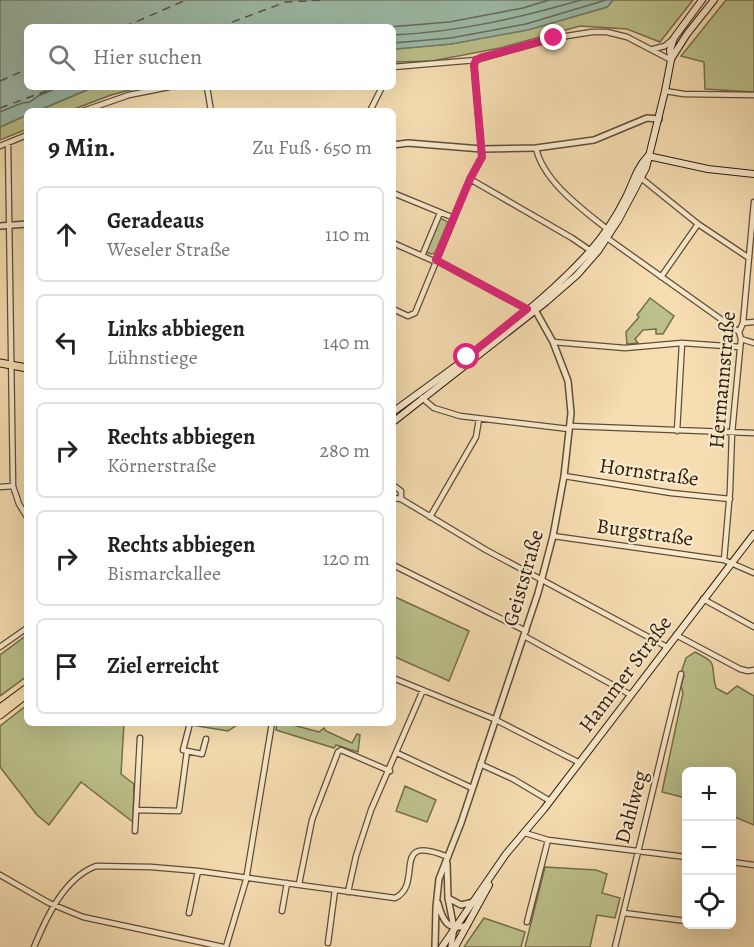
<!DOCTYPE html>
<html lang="de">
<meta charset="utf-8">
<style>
:root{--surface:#fff;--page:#f6f6f6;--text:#222;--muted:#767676;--line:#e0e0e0}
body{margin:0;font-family:Alegreya,serif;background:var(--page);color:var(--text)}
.controls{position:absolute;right:18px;bottom:18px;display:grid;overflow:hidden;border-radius:9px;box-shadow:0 6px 24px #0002}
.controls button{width:54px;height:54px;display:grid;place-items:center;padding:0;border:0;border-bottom:2px solid var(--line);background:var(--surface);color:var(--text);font:30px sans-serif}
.stop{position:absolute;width:18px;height:18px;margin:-14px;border:4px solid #db2777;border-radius:50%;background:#fff}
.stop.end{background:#db2777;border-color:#fff;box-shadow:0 2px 6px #0008}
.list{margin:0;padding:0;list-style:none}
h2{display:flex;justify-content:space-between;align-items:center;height:78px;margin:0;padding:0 24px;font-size:26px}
h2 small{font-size:20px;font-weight:400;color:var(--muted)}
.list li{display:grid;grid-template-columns:39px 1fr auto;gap:18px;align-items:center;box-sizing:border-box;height:96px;margin:0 12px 12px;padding:0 12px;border:2px solid var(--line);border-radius:9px}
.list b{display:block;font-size:22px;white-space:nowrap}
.list p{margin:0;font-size:20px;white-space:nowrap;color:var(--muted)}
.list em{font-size:20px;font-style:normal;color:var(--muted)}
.icon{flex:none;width:33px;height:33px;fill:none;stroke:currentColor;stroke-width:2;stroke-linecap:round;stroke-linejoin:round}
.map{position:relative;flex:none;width:754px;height:947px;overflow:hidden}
.search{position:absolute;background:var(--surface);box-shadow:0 6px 24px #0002;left:24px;top:24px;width:372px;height:66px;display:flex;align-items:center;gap:15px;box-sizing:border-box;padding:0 21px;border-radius:9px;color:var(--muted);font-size:22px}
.panel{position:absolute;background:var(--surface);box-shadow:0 6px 24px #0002;left:24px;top:108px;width:372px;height:618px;border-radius:9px}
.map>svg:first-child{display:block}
.green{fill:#bcc18c;stroke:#766e4c;stroke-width:1.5}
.water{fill:#9dbcab;stroke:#717c6b;stroke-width:1.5}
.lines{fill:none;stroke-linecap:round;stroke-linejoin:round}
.shore{stroke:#666c5c;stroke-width:1.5}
.ferry{stroke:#565344;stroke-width:1.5;stroke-dasharray:8 6;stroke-linecap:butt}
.minor-casing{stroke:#614c36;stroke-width:7}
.tertiary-casing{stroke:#614c36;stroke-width:8}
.secondary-casing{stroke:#2f1b0c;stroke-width:8}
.primary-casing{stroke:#2f1b0c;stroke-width:9}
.minor{stroke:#f9eacd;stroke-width:4.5}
.tertiary{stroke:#f9eacd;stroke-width:5}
.secondary{stroke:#f9eacd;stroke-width:6}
.primary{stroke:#f6deb2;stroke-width:7}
.route{stroke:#db2777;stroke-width:8}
.labels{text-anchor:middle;stroke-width:4.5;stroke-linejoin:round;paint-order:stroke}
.street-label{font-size:21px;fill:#2f1b0c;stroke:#f9eacd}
</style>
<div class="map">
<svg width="754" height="947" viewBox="0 0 754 947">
<rect width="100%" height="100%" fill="#f6deb2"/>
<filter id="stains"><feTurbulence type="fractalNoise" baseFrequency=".00333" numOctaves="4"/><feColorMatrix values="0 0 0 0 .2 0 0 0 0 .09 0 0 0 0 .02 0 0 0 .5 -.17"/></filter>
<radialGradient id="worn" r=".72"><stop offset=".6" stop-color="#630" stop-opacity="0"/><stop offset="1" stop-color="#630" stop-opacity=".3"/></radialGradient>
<!-- green -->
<path class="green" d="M613,0H693L660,42L627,29L580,26L500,48L432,61L393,62V49L451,44L540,26L607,7Z
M726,0H754V92L705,89L704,62L681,56Z
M94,87H141L111,95L69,111H37Z
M27,115V129L0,140V127Z
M440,218L448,222L435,253L431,254L426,252Z
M650,298L674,316L663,334H656V329L643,330L635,339L638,343L627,344L626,332L639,317L637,315Z
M393,596L469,631L449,681L393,656Z
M27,635V676L0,696V655Z
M695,652C721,665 709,663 716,688L727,694L737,686L754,696V825L732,816V772H686V798L662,792L683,693L681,686L684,676L681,673L686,658Z
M27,705V723H124L121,774L134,784L133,822L81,782L49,825L37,815L0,767V726Z
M179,723H240L228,731Z
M277,723H286L319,732L324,728L326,731L352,743L357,734L360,735L358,752L336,745L334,748L276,730Z
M405,786L436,800L427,822L396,811Z
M545,867L596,870L607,874L602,893L620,898L615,918L597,915L590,947H525Z
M484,918L525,932L521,947H464Z"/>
<!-- water -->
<path class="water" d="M0,0H613L607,7L528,30L451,44L396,49H393V27H27V87H94L37,111H27V115L0,127Z"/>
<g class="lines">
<!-- shore -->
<path class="shore" d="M389,27L449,22L523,8L549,0
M393,35C458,32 519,18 581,0
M393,43L451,38L526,24L606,0
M0,112L22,103L30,102L38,96L59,87"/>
<!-- ferry -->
<path class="ferry" d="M124,27L186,0
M219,27L286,2L324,0
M0,81L27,69
M0,108L57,87"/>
<defs>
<path id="minor" d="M653,49L665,46L672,40
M393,67L476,60L554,38L592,32H607L627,37L671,60
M207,87L211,111
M665,91L684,94L754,95
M83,111L129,95L169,87
M370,111L382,87
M8,143L13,486L19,504L27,517
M0,146L27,135
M536,148C543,181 582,209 607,229
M641,178L698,224L749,258
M470,179L572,238L591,251
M393,193L454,218
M607,238L739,332
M393,243L436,262
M422,256L440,213
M436,260L527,309
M661,277L698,224
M393,309L408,316L415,313L470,179L482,157L474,65L476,60
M743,323L754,322
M741,339L754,343
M553,342L625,348L682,343L740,347
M422,398L434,408L460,416L569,429
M570,426L754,433
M677,431L682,343
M564,476L671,493L730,499
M393,485L401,491V499L393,498
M0,487L13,486
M401,499L486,550L667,647
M430,517L476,437L479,419
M553,536L724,560L754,573
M724,560L730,491L732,433L741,339L739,332L743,323L754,202
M393,565L526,631
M703,599L754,627
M676,635L740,669L748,671L754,670
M524,636L631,695
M0,647L27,628
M393,678L494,719L578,762
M187,751L202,754L206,739
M397,753L472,788
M480,764L513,779L550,801
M136,810L179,811L187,751L183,750L190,723
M135,831L140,738
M525,833L548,840L686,857
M732,862L754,865
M0,875L49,903L83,917L223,947
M299,884L312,820L338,752L341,750L390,771
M348,892L356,856L371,810L423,690
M282,911L287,883
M189,913L198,871
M624,913L686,921
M527,922L548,840
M328,943L335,890
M34,947C46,918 64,878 96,866L151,867L198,871L395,898C425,884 388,832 448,857
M226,947L246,880L272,723
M615,947L681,674"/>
<path id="tertiary" d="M393,145L408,143L482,149L536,148L594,140L647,118L659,119
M0,226L27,224
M447,863L448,898L454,928L451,947
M448,898L461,905L474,902
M438,903C442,919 448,933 467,925
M435,947L436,907L439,879L461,823L538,593L553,536L564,476L571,413L568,381L553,342L534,308"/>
<path id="secondary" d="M671,59L687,34L714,0
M648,156L708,169L754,174
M393,412C459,363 537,311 591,250C605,234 617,215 626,197C633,183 637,167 648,156
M393,422L546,302L577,275L598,251L619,219L646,168L665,91L671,60L670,50L674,38L702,0
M442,947L506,854L544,809L754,534
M455,947L489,885"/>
<path id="primary" d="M0,363L27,368
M0,708L27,688
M0,715L27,694"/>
</defs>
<!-- minor casing -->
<use href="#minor" class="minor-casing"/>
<!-- tertiary casing -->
<use href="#tertiary" class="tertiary-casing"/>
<!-- secondary casing -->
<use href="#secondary" class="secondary-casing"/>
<!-- primary casing -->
<use href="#primary" class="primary-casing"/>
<!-- minor -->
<use href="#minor" class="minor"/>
<!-- tertiary -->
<use href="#tertiary" class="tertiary"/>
<!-- secondary -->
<use href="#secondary" class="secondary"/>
<!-- primary -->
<use href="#primary" class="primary"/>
</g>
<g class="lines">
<!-- route -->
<path class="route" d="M467,357L527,309L436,260L470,179L482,157L474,65L476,60L483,57L554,38"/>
</g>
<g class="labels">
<!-- street labels -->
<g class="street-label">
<text transform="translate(722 380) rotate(-85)" y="7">Hermannstraße</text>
<text transform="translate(649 472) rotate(8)" y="7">Hornstraße</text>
<text transform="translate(645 532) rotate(8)" y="7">Burgstraße</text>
<text transform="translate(523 578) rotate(-74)" y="7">Geiststraße</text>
<text transform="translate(625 674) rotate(-53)" y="7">Hammer Straße</text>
<text transform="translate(631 807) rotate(-75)" y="7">Dahlweg</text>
</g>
</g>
<rect width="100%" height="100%" filter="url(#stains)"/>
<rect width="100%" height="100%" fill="url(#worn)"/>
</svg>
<div class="controls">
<button>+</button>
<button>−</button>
<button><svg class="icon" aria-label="locate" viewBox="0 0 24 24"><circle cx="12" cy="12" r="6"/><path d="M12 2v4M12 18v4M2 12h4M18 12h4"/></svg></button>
</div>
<div class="stop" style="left:467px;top:357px"></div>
<div class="stop end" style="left:554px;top:38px"></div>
<div class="search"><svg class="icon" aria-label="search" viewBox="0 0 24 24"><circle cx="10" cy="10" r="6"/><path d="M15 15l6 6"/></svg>Hier suchen</div>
<section class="panel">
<h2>9 Min.<small>Zu Fuß · 650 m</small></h2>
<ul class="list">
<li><svg class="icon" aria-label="ahead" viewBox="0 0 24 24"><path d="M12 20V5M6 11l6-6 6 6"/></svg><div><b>Geradeaus</b><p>Weseler Straße</p></div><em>110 m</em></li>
<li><svg class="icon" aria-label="left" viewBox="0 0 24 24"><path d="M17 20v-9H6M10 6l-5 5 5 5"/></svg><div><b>Links abbiegen</b><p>Lühnstiege</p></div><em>140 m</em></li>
<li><svg class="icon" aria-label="right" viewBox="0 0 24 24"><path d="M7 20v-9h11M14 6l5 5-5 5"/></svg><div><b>Rechts abbiegen</b><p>Körnerstraße</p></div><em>280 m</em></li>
<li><svg class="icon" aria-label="right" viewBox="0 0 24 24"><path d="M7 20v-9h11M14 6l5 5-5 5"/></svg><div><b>Rechts abbiegen</b><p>Bismarckallee</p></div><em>120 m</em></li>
<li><svg class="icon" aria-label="arrive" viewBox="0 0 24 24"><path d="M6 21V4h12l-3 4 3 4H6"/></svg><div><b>Ziel erreicht</b></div></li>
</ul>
</section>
</div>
